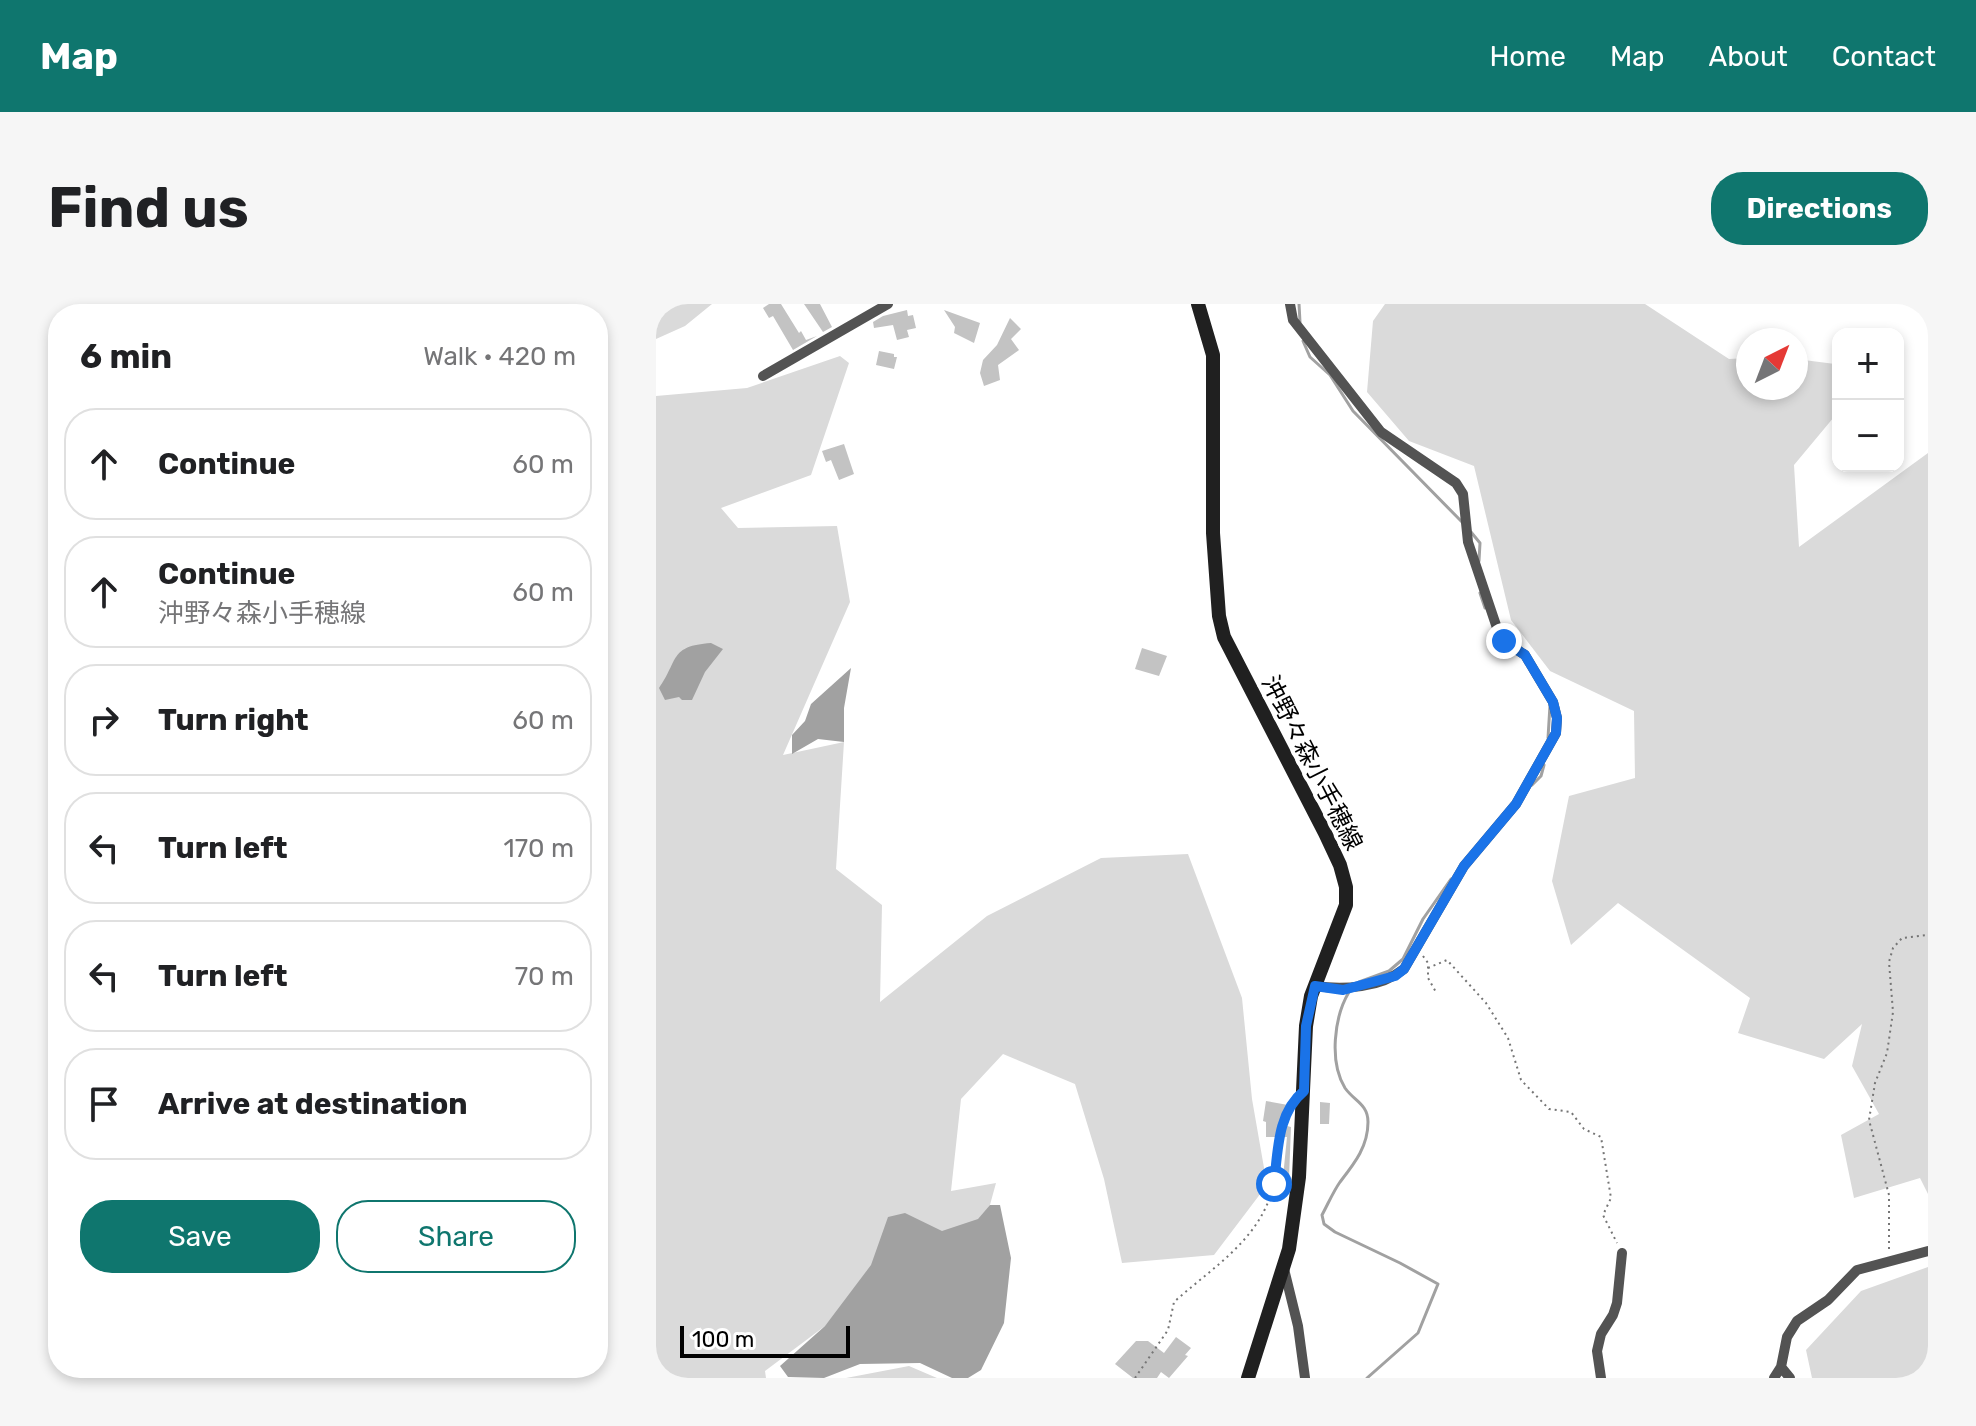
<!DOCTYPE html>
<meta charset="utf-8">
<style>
:root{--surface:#fff;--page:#f6f6f6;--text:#202124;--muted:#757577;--line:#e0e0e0;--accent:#0f766e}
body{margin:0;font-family:Rubik,"Noto Sans JP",sans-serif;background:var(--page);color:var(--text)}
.controls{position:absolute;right:24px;top:24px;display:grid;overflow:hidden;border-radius:16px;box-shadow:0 4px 12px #0003}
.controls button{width:72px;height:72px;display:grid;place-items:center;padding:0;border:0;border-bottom:2px solid var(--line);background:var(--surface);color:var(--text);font:40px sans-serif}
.compass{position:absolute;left:1080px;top:24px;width:72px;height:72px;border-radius:50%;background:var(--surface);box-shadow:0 4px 12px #0003;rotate:42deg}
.scale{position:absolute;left:24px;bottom:20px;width:170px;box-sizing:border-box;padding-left:8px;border:4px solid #000;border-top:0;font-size:22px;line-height:28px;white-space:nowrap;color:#000;-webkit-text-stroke:6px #fff;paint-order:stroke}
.stop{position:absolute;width:24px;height:24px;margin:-18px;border:6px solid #1a73e8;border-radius:50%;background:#fff}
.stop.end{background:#1a73e8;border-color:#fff;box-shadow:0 2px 8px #0008}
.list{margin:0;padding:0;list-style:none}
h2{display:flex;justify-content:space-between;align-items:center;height:104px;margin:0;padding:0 32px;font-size:34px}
h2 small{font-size:26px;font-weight:400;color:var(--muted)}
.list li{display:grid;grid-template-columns:52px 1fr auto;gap:24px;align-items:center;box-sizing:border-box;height:112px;margin:0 16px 16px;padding:0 16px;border:2px solid var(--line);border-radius:32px}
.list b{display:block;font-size:30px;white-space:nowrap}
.list p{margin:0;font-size:26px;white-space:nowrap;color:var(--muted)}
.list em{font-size:26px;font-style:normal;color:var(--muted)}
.actions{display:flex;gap:16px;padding:24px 32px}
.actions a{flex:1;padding:18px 0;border:2px solid var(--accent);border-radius:32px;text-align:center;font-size:28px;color:var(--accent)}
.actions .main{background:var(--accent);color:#fff}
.icon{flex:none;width:44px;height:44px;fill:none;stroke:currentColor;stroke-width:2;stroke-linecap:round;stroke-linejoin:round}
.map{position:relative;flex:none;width:1272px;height:1074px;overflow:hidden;border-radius:32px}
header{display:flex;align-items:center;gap:48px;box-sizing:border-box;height:112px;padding:0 40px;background:var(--accent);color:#fff}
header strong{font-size:38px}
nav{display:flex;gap:44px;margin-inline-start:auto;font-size:28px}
.intro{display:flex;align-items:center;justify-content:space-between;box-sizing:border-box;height:192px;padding:0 48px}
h1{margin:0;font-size:56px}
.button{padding:20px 36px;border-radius:32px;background:var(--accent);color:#fff;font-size:28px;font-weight:700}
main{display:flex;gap:48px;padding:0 48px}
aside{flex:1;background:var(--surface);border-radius:32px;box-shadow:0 4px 12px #0003}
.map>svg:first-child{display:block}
.green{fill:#dadada}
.water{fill:#a1a1a1}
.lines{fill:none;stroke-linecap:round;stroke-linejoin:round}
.stream{stroke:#a1a1a1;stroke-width:3}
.building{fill:#c3c3c3}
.path{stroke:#757575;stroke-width:2;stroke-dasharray:2 4;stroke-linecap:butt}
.minor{stroke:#535353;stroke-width:10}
.secondary{stroke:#202020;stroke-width:14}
.route{stroke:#1a73e8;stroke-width:10}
.labels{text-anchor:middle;stroke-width:8;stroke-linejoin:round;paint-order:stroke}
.street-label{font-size:24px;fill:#000;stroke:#fff}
</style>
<header>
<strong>Map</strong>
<nav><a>Home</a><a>Map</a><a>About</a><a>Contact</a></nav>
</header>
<div class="intro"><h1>Find us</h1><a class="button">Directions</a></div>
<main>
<aside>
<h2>6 min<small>Walk · 420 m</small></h2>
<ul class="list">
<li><svg class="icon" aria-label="ahead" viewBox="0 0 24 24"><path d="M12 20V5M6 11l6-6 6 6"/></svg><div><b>Continue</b></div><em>60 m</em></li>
<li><svg class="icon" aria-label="ahead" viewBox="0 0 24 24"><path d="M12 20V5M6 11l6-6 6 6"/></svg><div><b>Continue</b><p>沖野々森小手穂線</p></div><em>60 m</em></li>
<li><svg class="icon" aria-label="right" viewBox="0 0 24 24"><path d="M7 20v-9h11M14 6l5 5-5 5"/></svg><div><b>Turn right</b></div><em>60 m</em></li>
<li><svg class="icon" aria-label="left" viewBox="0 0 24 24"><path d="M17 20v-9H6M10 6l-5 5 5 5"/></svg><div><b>Turn left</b></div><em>170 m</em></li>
<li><svg class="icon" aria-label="left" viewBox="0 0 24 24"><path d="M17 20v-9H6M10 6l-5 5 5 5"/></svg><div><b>Turn left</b></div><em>70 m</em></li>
<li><svg class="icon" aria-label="arrive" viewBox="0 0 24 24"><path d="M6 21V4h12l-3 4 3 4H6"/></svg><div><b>Arrive at destination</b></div></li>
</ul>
<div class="actions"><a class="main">Save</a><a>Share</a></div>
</aside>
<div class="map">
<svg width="1272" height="1074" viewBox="0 0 1272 1074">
<rect width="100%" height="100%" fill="#fff"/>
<!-- green -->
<path class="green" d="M0,0H56L29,22L0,35Z
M729,0H989L1073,55L1092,54V84H1140V55L1179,60L1178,113L1138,161L1143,243L1272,149V890L1264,874L1198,894L1185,831L1223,810L1196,762L1206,720L1168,755L1082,729L1094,694L962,599L915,641L896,577L913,492L979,474L978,407L894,367L855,316L818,162L753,137L711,88L717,17Z
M184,52L193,59L155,171L65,204L82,224L181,222L194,298L127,451L188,438L180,565L226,601L224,698L331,612L445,554L532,550L586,694L596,795L611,881L558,951L466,959L448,875L419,780L347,750L305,795L295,887L340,879L329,919L210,977L169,1022L109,1067L110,1074H0V92L91,84Z
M1272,963V1074H1156L1150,1046L1205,987Z
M253,1062L281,1074H190Z"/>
<!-- water -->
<path class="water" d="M55,339L67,345L49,368L36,396H26L23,393L9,396L3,384C23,356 13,342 55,339Z
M195,364L188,404V438L162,435L136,450V431L149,417L155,400Z
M334,901H344L355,954L348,1019L325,1066L312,1074H296L264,1059L204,1060L168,1074L132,1073L124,1062L169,1022L215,961L232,913L249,909L286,927L322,915Z"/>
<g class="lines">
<!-- stream -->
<path class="stream" d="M643,0L644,18
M647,37L654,53L674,71L697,107L807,219
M815,228L824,239L823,257
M824,289L829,304
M892,434L894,401
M876,481L885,472L888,461
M703,678L733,667L747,655L767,615L795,575
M693,688C678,713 673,758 689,784C698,797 712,800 712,818C712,843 698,860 684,878C677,888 672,900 666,911L668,920L679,928L744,959L782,980L762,1029L711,1074"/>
</g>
<!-- building -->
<path class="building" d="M113,0H125L143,29L145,27L150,36L161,32L137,46L117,12L113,14L107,4Z
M148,0H164L176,23L167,28Z
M251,6L252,12L257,11L260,24L251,26L253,33L241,36L237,21L218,24L217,18L227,12Z
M288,6L324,19L318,39L298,29L299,23Z
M354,14L365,25L355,35L363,46L342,61L344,76L328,82L324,69L327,56L341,41Z
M223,47L238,50V53H241L238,65L220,61Z
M188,140L198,170L183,176L175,156L170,158L166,147Z
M486,344L511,352L503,372L479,365Z
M610,797L632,801L627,821L635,823L633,874L627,873L631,833H610V818L607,817Z
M664,798L674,799L673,820H664Z
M520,1033L535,1044L529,1051L532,1052L513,1074L505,1068L501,1074H477L459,1060L480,1037H492L508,1049Z"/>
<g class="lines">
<!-- path -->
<path class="path" d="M767,652L772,659V674L781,690
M772,664L791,656L830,699L852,734L865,776L893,805L915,808L928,825L945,833L955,894L947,911L961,939
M1233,945V891L1213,816L1219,779L1231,749L1237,708L1233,658L1237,644L1246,634L1272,631
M479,1074L512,1026L518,998C558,962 607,934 618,878C623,853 621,829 633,806"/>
<!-- minor -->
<path class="minor" d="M634,0L637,16L725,128L800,179L807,190L812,238L842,327L848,337L869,351L897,398L901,414L900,429L860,500L808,562L748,665C724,684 688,686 659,682
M107,72L232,0
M628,965L642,1022L649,1074
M1125,1063L1134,1074
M945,1074L941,1047L945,1030L957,1011L961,999L966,949
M1118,1074L1125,1063L1131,1033L1141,1017L1172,996L1201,966L1272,947"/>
<!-- secondary -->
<path class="secondary" d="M542,0L557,51V229L563,312L568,333L669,529L684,561L690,583V601L655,692L650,722L643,873L633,945L592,1074"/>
</g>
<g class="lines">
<!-- route -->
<path class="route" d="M618,880C622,847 621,809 648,787L650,722L659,682L687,686L739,672L748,665L808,562L860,500L900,429L901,414L897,398L869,351L848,337"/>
</g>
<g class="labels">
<!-- street labels -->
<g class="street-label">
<text transform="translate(656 459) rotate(63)" y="8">沖野々森小手穂線</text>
</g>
</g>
</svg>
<div class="controls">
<button>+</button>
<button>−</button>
</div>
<svg class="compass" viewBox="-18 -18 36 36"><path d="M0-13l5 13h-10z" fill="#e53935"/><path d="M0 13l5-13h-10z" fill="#757577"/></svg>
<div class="scale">100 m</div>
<div class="stop" style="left:618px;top:880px"></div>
<div class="stop end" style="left:848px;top:337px"></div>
</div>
</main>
